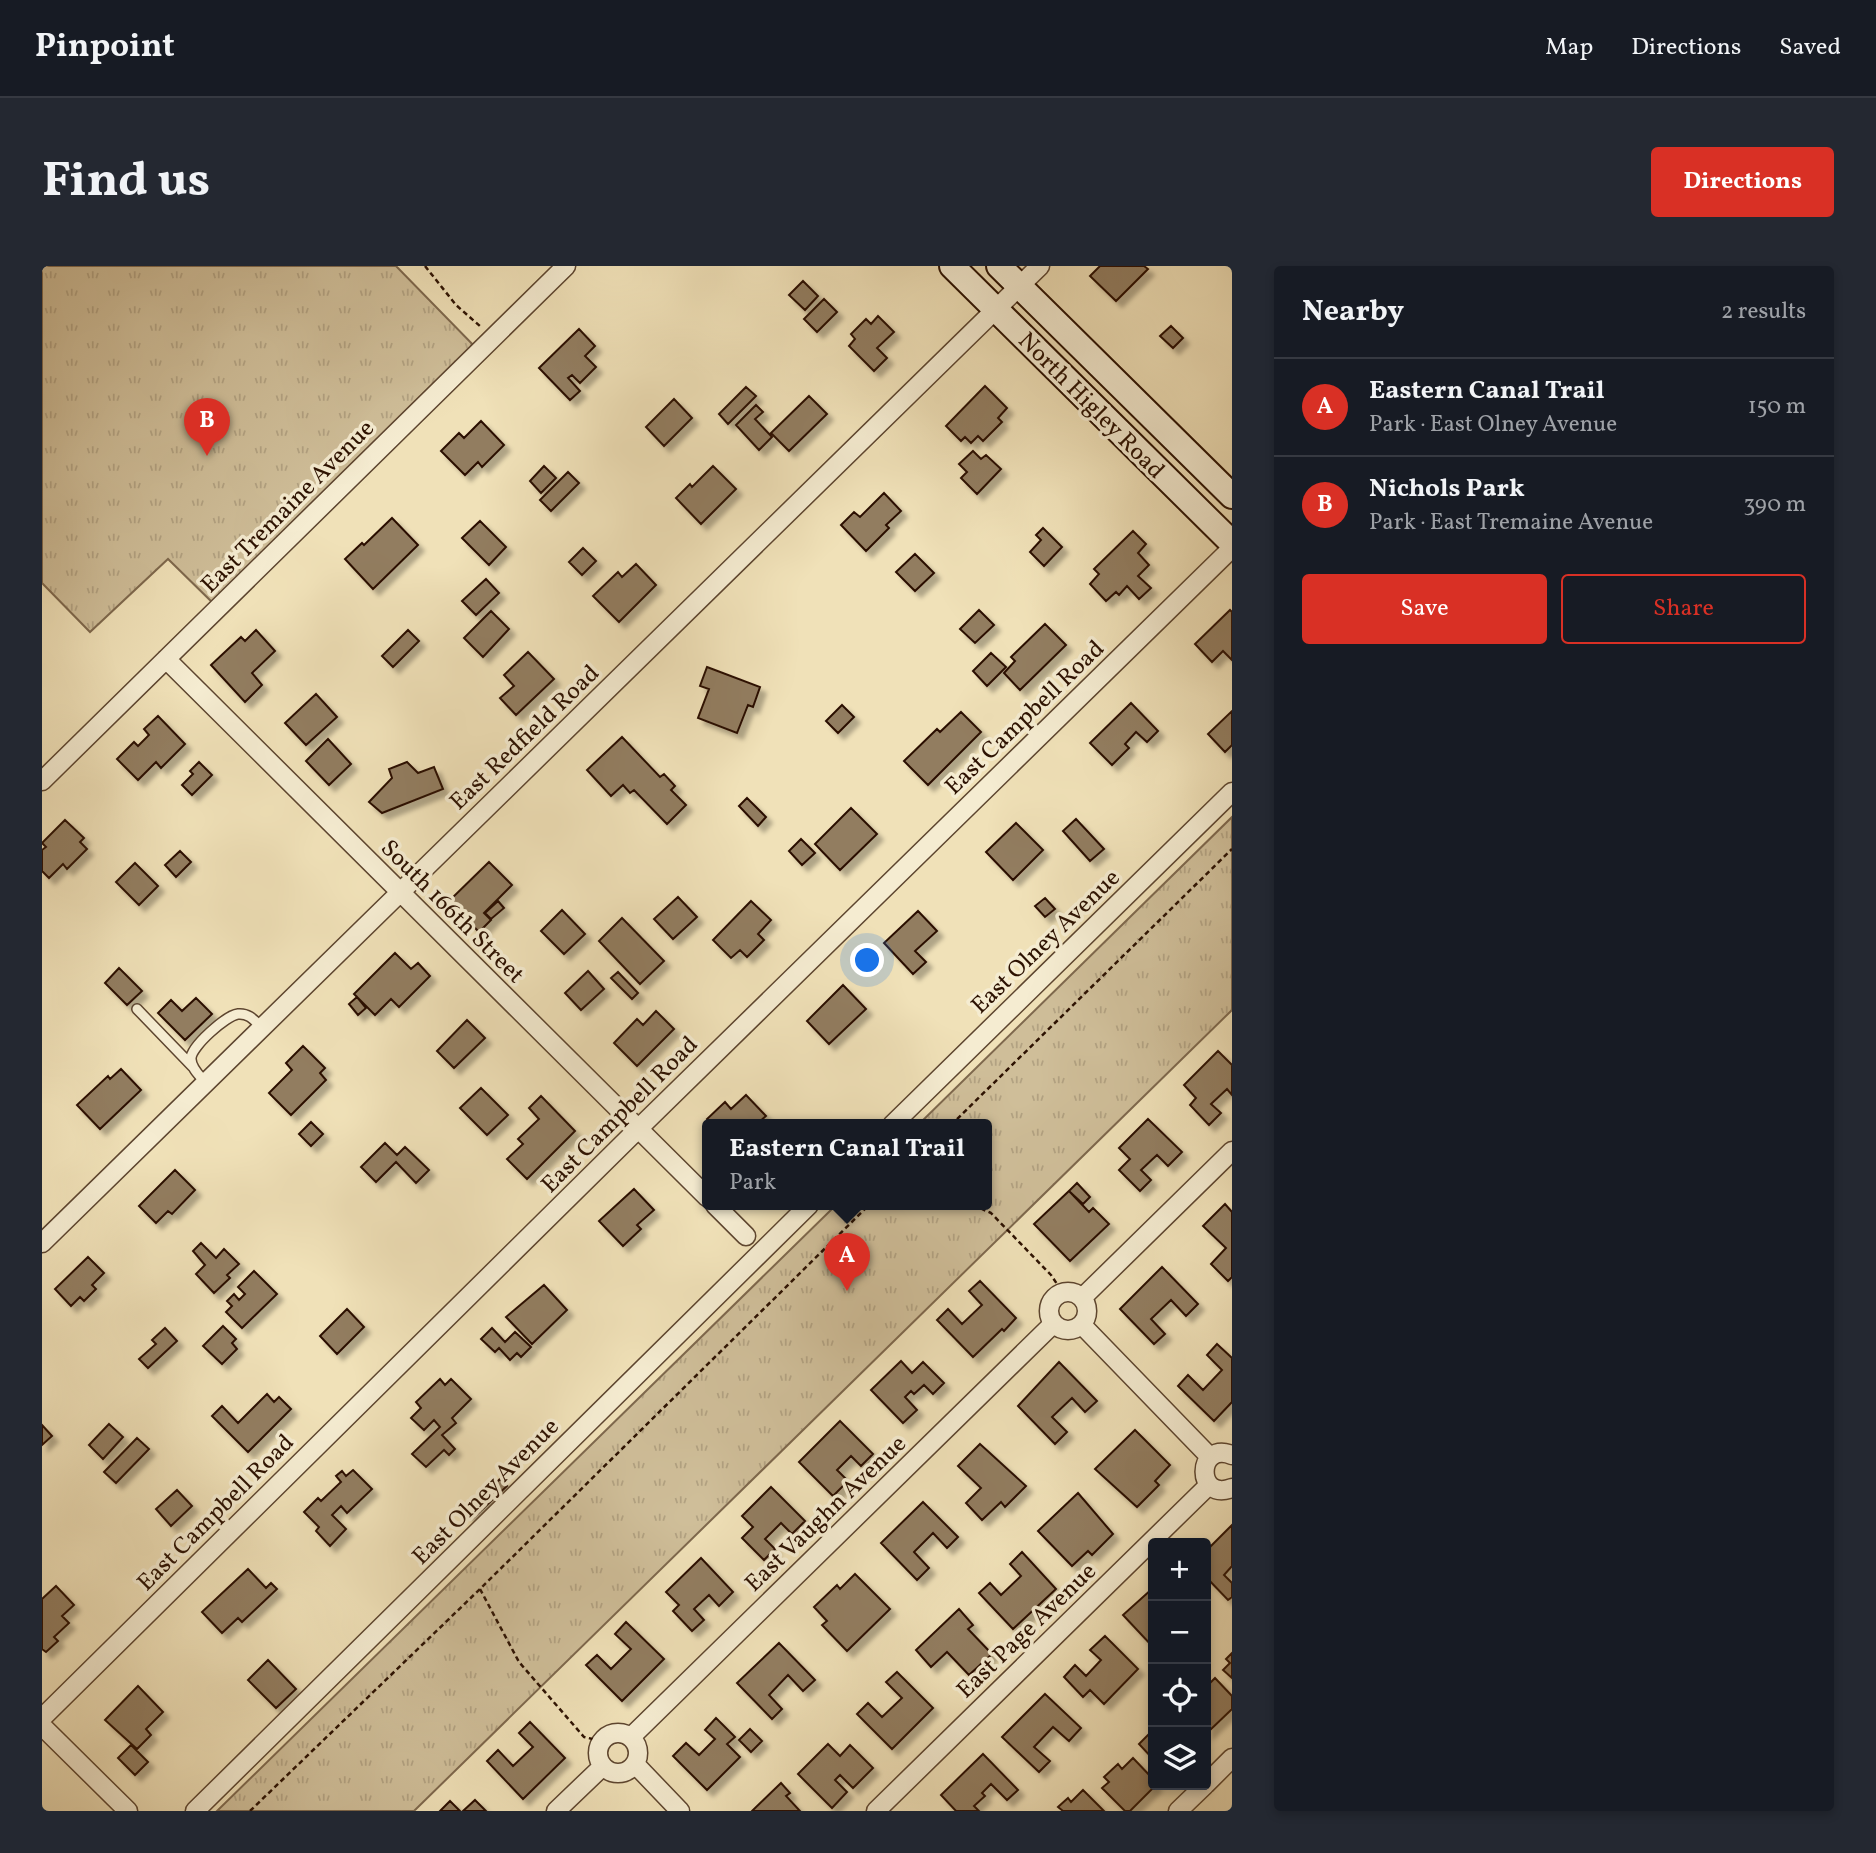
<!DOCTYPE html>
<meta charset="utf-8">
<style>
:root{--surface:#171b24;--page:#242831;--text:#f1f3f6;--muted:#9ea1a6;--line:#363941;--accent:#d93025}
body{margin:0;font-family:Vollkorn,serif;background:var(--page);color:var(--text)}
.controls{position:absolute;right:21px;bottom:21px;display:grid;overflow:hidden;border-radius:7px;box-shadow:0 4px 10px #0003}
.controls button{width:63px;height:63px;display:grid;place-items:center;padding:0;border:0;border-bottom:2px solid var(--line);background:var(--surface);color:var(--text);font:35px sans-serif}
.you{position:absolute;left:826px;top:695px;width:24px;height:24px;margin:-18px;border:5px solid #fff;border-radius:50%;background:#1a73e8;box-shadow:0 0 0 10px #1a73e833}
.badge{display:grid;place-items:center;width:46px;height:46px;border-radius:50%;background:var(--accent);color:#fff;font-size:23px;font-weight:700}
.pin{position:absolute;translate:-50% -58px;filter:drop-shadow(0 2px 4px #0008)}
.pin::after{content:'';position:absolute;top:37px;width:24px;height:21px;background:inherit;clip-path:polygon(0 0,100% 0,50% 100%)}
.popup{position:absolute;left:660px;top:853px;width:290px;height:91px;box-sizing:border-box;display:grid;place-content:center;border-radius:7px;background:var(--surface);filter:drop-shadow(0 2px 5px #0005);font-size:23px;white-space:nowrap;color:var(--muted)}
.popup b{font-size:26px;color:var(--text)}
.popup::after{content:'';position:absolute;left:50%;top:100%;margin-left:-14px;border:14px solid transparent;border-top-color:var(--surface)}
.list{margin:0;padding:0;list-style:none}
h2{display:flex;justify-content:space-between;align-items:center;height:91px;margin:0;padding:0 28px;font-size:30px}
h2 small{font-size:23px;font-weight:400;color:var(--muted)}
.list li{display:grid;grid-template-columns:46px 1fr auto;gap:21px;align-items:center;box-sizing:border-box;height:98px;padding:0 28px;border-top:2px solid var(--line)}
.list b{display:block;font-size:26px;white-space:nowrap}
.list p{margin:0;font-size:23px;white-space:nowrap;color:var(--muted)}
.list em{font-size:23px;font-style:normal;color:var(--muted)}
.actions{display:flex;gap:14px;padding:21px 28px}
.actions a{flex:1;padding:16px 0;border:2px solid var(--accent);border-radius:7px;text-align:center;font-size:24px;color:var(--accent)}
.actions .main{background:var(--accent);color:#fff}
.icon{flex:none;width:38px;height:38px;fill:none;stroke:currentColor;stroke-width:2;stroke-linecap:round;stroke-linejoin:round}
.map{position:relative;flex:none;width:1190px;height:1545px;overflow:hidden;border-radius:7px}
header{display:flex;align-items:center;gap:42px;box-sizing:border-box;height:98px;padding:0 35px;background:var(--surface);border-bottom:2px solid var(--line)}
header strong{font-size:33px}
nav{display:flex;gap:38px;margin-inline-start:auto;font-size:24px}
.intro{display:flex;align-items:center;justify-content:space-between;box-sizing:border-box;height:168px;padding:0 42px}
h1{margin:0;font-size:49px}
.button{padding:18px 32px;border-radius:7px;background:var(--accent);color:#fff;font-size:24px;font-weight:700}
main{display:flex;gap:42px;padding:0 42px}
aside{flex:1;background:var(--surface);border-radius:7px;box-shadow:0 4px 10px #0003}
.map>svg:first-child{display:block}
.grass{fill:url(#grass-tufts);stroke:#7e684d;stroke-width:2}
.building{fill:#927d60;stroke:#2c1101;stroke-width:2;filter:url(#shadow)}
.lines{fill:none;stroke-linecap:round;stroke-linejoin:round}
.service-casing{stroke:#5d452f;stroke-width:12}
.minor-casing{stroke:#5d452f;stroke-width:21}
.secondary-casing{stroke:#2c1101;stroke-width:28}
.path{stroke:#2c1101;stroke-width:2.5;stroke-dasharray:5 3.5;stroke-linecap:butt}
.service{stroke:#f5ecd1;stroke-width:9}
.minor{stroke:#f5ecd1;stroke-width:18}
.secondary{stroke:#f5ecd1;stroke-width:24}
.labels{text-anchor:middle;stroke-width:7;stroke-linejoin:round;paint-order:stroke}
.street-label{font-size:24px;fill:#2c1101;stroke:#f5ecd1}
</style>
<header>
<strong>Pinpoint</strong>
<nav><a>Map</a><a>Directions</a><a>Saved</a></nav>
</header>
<div class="intro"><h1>Find us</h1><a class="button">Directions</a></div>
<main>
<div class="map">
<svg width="1190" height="1545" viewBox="0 0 1190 1545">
<defs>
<pattern id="grass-tufts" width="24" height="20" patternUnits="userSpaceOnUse" patternTransform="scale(1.75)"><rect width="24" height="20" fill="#cfbe99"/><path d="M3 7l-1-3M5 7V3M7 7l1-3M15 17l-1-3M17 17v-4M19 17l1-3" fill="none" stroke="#b2a282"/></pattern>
<filter id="shadow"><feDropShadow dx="6" dy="6" stdDeviation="2" flood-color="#0004"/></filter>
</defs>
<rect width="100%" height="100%" fill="#f0e1b8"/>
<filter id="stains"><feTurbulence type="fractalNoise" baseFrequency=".00286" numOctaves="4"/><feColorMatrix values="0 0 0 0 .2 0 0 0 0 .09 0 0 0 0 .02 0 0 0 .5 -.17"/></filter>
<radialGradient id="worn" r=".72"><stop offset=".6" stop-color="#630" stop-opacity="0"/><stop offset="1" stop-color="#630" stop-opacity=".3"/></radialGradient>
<!-- grass -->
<path class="grass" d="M0,0H354L440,88L172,338L126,293L48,366L0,317Z
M1190,551V744L372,1545H175L794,939H945V859H876Z"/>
<!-- building -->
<path class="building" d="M1058,0H1102L1106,3L1074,35L1048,10Z
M761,15L776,30L763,44L747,29Z
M782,33L795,46L775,66L762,53Z
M836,50L852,66L835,82L845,92L832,105L807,80L813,73L809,68L824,53L829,58Z
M1129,60L1141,72L1131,82L1118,70Z
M537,63L553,80L543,90L554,101L538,117L530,109L526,112L538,125L528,134L497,102Z
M943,120L965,142L956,152L960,156L941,175L936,170L929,177L923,171L919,175L904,160Z
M704,121L714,130L686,158L677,148Z
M767,130L785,148L747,185L729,167Z
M632,133L650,152L622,180L604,161Z
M714,139L721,146L713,153L730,171L717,184L694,159Z
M439,155L462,179L440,201L436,196L423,209L399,185L417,167L422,172Z
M931,185L939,193L944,189L959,203L935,228L919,212L925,206L917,198Z
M502,200L514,212L499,227L488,215Z
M671,200L694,223L659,258L634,232L648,218L650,221Z
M526,206L537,217L509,245L498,234Z
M842,227L859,245L844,259L847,262L824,285L799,259L812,246L818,251Z
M350,252L376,279L331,323L303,293L320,277L322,279Z
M438,255L464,281L447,299L420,272Z
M1001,262L1020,281L1002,300L988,286L999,274L994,269Z
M1091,265L1104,278L1096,287L1107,299L1096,310L1109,322L1097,333L1085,320L1077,329L1074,326L1064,335L1048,318L1057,308L1052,303Z
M541,282L554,295L540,309L527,296Z
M873,288L892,307L873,325L854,306Z
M594,298L614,319L577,356L551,330L576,306L580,311Z
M444,313L457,327L434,349L420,335Z
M937,344L952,359L933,377L918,363Z
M1188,344L1190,346V394L1181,385L1170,396L1153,378Z
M449,345L467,363L441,391L422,372Z
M1003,358L1024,379L978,424L962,407L973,395L969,391Z
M214,364L233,385L210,407L220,419L203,436L169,399L199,371L203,375Z
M366,364L377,375L351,401L340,390Z
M486,386L512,413L474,449L458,432L472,420L462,409Z
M949,387L964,401L945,420L931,405Z
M665,401L718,421L711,441L706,439L695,467L656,452L667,423L658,420Z
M274,428L295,451L264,479L243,457Z
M1089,437L1116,465L1105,476L1094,466L1083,478L1087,482L1070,499L1048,477Z
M800,439L812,451L796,467L784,455Z
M1190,445V479L1183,486L1166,468Z
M919,446L939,466L886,519L862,495L895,463L898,466Z
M116,450L143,478L119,502L114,496L96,514L75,493L92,476L96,480L107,469L102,463Z
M580,471L618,511L622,508L633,520L629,524L644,539L625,558L592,524L588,527L581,519L569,530L545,504Z
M286,473L309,498L287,519L264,495Z
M157,496L170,509L150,529L140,519L151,508L148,505Z
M365,496L376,507L392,501L401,523L340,547L327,536L350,512L347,503Z
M705,532L724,551L716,560L697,540Z
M809,542L835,568L798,604L773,578Z
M1034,553L1062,583L1048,595L1021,565Z
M23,554L42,572L38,576L45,583L25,603L21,598L7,612L0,605V584L4,581L0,577Z
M974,557L1001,584L971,614L944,586Z
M759,573L773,587L760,599L747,585Z
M138,585L149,596L134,611L123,599Z
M447,596L470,619L442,647L449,654L437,666L407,635Z
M93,597L116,620L97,639L74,616Z
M636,631L655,651L631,673L612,653Z
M1003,632L1013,643L1003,651L993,640Z
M456,635L462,642L449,653L443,647Z
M709,635L729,654L716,668L722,674L705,691L698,684L689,692L671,674Z
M520,644L543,668L522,688L499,665Z
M876,645L895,665L873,685L884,696L871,708L842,677Z
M580,652L622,695L598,718L557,675Z
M353,687L369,703L376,697L388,710L357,741L349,733L333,749L312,728Z
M77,702L100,725L85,739L63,717Z
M546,705L562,723L539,744L523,727Z
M576,706L596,727L590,733L569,712Z
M801,719L824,743L787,778L765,755Z
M315,731L324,742L316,749L307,738Z
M154,732L170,748L143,774L116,747L129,734L140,745Z
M614,745L632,763L595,800L572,777L595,753L601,759Z
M425,754L443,772L412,802L395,785Z
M261,780L283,802L278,807L284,814L249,849L227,827L250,804L244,797Z
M1176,785L1190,799V829L1185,823L1169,838L1179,847L1167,859L1148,839L1154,832L1142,819Z
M79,803L99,824L58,863L35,839L66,810L68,813Z
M439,822L466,849L445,869L418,842Z
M704,829L724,850L716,857L717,859H670L665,853L683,836L689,843Z
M499,830L533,865L485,913L465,893L481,878L476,873L497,853L487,842Z
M1106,853L1140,886L1126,900L1115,889L1099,904L1109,914L1098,925L1077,904L1088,893L1077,882Z
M269,856L281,868L269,880L257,868Z
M343,877L355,889L363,881L387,904L374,917L354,896L334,916L319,901Z
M133,904L153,924L130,948L126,945L114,957L97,940Z
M1035,917L1048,931L1041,938L1027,925Z
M592,923L612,944L595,959L599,963L581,980L557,955Z
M1027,925L1047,946L1051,942L1067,958L1028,995L992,958Z
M1183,938L1190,946V1011L1186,1015L1169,998L1184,982L1161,960Z
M159,977L174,992L182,983L197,998L185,1009L188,1012L172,1027L154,1008L163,999L151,985Z
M46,991L62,1007L50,1019L54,1023L42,1035L38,1031L29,1040L13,1023Z
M1120,1001L1156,1038L1144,1050L1129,1034L1109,1053L1123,1068L1112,1078L1078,1043Z
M212,1005L235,1028L200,1062L184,1046L190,1040L185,1035L192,1028L197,1034L203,1028L196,1021Z
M938,1015L974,1052L962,1065L960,1063L931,1091L895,1054L906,1043L920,1058L940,1039L927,1025Z
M502,1019L525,1044L490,1078L464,1051Z
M305,1043L322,1061L295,1088L278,1070Z
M181,1060L194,1073L190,1077L195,1083L180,1098L161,1080Z
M123,1062L135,1075L106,1102L97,1093L114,1078L110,1074Z
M450,1062L463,1076L473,1066L489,1081L479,1091L475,1087L468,1094L457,1082L453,1086L439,1073Z
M1175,1078L1190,1092V1136L1172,1155L1136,1120L1146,1109L1161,1124L1180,1104L1165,1089Z
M859,1095L870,1107L881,1096L902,1117L891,1128L882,1119L872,1128L869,1125L863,1131L875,1144L861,1157L829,1124Z
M1017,1096L1055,1135L1043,1146L1030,1132L1010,1151L1025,1166L1013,1178L976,1140Z
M398,1113L403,1119L409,1113L429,1133L410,1152L414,1157L400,1169L413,1183L407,1189L402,1184L384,1201L370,1188L398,1161L392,1154L382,1164L369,1152L379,1142L374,1136Z
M225,1128L232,1136L237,1131L249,1143L206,1186L170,1150L180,1140L196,1157Z
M798,1155L831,1188L819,1200L809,1190L795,1204L806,1215L791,1230L757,1196Z
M67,1158L81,1171L61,1193L47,1179Z
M0,1159L10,1170L0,1179Z
M1093,1164L1128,1199L1113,1215L1117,1219L1095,1241L1053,1203Z
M95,1172L107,1183L74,1217L62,1206Z
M938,1178L984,1220L963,1241L959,1236L940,1254L924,1237L939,1222L916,1200Z
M311,1204L330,1223L305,1247L299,1240L290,1249L304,1263L288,1280L274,1265L277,1261L262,1246L276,1232L279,1235L299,1216L294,1210L300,1205L304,1210Z
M458,1213L465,1220L430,1253L423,1245Z
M729,1221L763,1255L750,1268L739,1257L723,1273L733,1283L722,1294L700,1272L711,1261L700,1250Z
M135,1224L150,1240L129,1260L114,1243Z
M1036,1227L1071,1268L1050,1289L1046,1285L1030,1300L996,1265Z
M881,1236L916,1271L905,1282L891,1267L872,1286L887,1302L875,1314L839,1277Z
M1190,1259V1300L1182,1309L1190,1317V1331L1186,1334L1164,1311V1285Z
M980,1286L1014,1323L971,1363L937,1327L948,1317L959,1329L979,1310L968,1298Z
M659,1292L691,1326L677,1340L667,1329L652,1343L662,1354L650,1365L631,1345L637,1339L624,1326Z
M206,1303L224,1322L229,1317L235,1323L200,1356L196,1352L180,1367L160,1346Z
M813,1308L848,1343L805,1385L780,1359L785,1355L772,1341L795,1319L798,1323Z
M14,1320L32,1339L20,1350L27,1357L12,1371L16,1375L4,1386L0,1383V1333Z
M1111,1322V1381L1081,1349Z
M917,1343L931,1359L926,1363L950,1388L927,1409L905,1386L889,1401L874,1384Z
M584,1356L622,1393L580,1435L544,1399L555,1389L569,1403L589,1383L573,1368Z
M1063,1370L1096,1403L1062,1438L1048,1424L1041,1431L1022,1411L1033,1399L1044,1410L1059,1394L1048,1384Z
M737,1377L773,1414L761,1425L746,1409L727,1429L740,1443L730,1453L695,1417Z
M1190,1387V1412L1181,1404L1188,1397L1184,1393Z
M226,1394L254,1423L234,1442L206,1414Z
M855,1406L891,1442L850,1483L815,1448L826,1437L840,1451L860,1432L844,1416Z
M1173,1412L1190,1430V1443L1165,1467L1164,1421Z
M96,1420L121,1446L104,1463L109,1469L95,1483L63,1454Z
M1003,1428L1039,1462L1027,1475L1011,1461L992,1481L1008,1495L997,1506L960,1471Z
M674,1452L693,1471L685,1478L698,1491L665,1524L631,1490L644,1477L657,1489L673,1473L663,1464Z
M488,1456L523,1492L481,1533L445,1495L456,1484L471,1500L491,1481L477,1467Z
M708,1463L720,1475L709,1486L697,1474Z
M1111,1464V1493L1097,1478Z
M786,1478L798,1490L808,1479L831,1502L811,1522L798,1509L793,1514L805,1526L790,1542L756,1508Z
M89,1479L106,1496L93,1509L76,1492Z
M941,1488L976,1524L965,1534L949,1518L940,1527L943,1530L932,1540L937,1545H914L899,1529Z
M1091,1492L1111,1513V1519H1114L1088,1545H1083L1060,1522L1067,1516L1062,1511L1076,1498L1080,1503Z
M739,1517L748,1527L744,1530L758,1545H710Z
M1041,1524L1062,1545H1021L1016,1541L1026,1532L1029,1536Z
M433,1534L444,1545H421Z
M408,1535L418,1545H398Z"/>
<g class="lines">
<defs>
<path id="service" d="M95,743L151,801
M163,816C158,810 149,802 149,793C148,781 185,749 196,748C207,747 212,754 219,761"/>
<path id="minor" d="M124,393L665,931
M0,515L524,0
M850,859L1190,526
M673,939L704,970
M0,977L998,0
M1007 1045a19 19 0 1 1 38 0a19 19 0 1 1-38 0Z
M1040,1032L1190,885
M1040,1059L1168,1191
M1190,1189C1154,1175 1153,1236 1190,1222
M0,1452L597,862L1190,282
M0,1460L86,1545
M556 1487a20 20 0 1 1 40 0a20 20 0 1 1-40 0Z
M589,1471L1011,1058
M593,1498L638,1545
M1164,1518L1190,1492
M153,1545L767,939
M514,1545L561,1500
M834,1545L1167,1219
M1136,1545L1163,1519"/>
<path id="secondary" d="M910,0L1190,277
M957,0L1190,230"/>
</defs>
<!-- service casing -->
<use href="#service" class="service-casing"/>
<!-- minor casing -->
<use href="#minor" class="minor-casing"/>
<!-- secondary casing -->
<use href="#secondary" class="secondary-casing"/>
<!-- path -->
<path class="path" d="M383,0L414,39L439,61
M909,859L1190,583
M931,939L949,947L1009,1009L1021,1027
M438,1323L477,1396L542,1471L559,1475
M208,1545L438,1323L827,939"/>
<!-- service -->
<use href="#service" class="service"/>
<!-- minor -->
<use href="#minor" class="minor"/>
<!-- secondary -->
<use href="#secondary" class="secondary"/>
</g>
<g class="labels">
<!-- street labels -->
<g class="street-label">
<text transform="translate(1050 139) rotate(45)" y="8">North Higley Road</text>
<text transform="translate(245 240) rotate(-45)" y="8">East Tremaine Avenue</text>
<text transform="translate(982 451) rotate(-44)" y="8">East Campbell Road</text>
<text transform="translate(482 471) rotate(-44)" y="8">East Redfield Road</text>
<text transform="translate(411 645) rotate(45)" y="8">South 166th Street</text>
<text transform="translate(1003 675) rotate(-44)" y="8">East Olney Avenue</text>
<text transform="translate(577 848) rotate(-45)" y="8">East Campbell Road</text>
<text transform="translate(443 1225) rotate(-45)" y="8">East Olney Avenue</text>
<text transform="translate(173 1246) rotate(-45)" y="8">East Campbell Road</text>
<text transform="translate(783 1247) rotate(-44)" y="8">East Vaughn Avenue</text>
<text transform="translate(984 1364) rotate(-44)" y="8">East Page Avenue</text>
</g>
</g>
<rect width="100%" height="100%" filter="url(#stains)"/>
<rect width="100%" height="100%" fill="url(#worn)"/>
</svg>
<div class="controls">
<button>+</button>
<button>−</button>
<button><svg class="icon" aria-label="locate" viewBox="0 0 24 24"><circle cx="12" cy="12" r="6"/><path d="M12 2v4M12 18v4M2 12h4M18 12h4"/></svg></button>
<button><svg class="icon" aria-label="layers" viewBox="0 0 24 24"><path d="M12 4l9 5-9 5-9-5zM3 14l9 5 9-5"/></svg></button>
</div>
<div class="you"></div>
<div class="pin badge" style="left:805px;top:1025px">A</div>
<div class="popup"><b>Eastern Canal Trail</b>Park</div>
<div class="pin badge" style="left:165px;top:190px">B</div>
</div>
<aside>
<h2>Nearby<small>2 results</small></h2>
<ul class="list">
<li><span class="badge">A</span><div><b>Eastern Canal Trail</b><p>Park · East Olney Avenue</p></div><em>150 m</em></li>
<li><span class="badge">B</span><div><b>Nichols Park</b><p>Park · East Tremaine Avenue</p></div><em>390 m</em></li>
</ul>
<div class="actions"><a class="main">Save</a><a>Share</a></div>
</aside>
</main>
